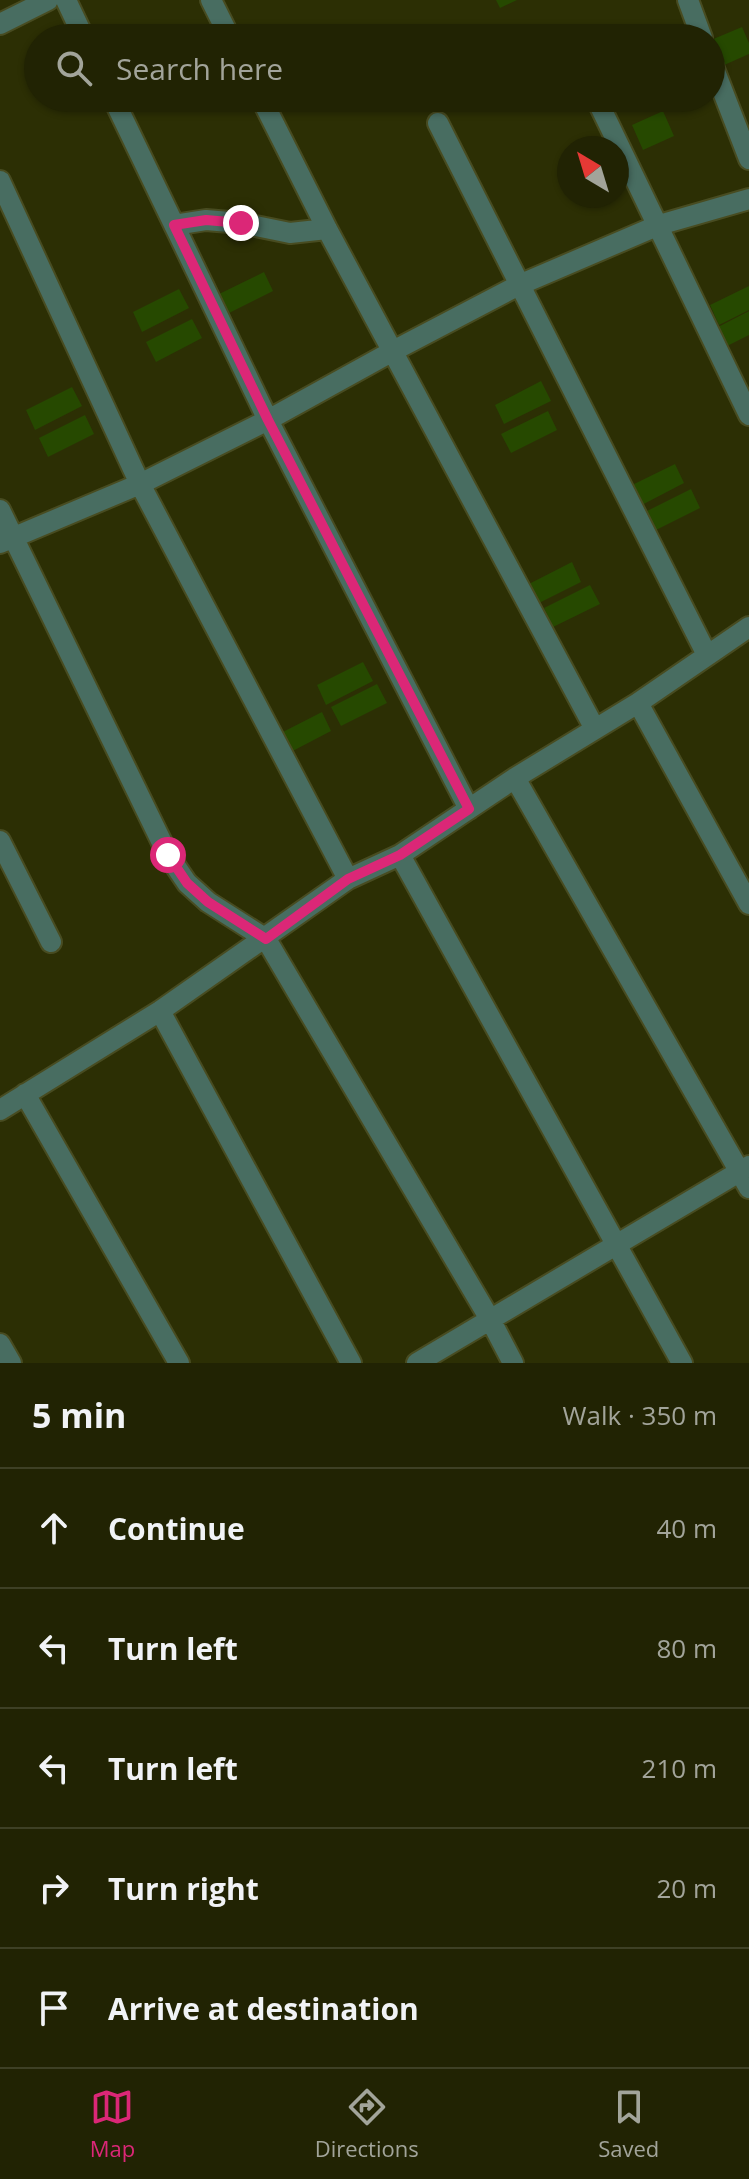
<!DOCTYPE html>
<meta charset="utf-8">
<style>
:root{--surface:#212303;--page:#2d2f12;--text:#f1f3f6;--muted:#a2a49a;--line:#3e4025;--accent:#db2777}
body{margin:0;font-family:"Open Sans",sans-serif;background:var(--page);color:var(--text)}
.compass{position:absolute;left:557px;top:136px;width:72px;height:72px;border-radius:50%;background:var(--surface);box-shadow:0 2px 6px #0004;rotate:322deg}
.stop{position:absolute;width:24px;height:24px;margin:-18px;border:6px solid #db2777;border-radius:50%;background:#fff}
.stop.end{background:#db2777;border-color:#fff;box-shadow:0 2px 8px #0008}
.list{margin:0;padding:0;list-style:none}
h2{display:flex;justify-content:space-between;align-items:center;height:104px;margin:0;padding:0 32px;font-size:34px}
h2 small{font-size:26px;font-weight:400;color:var(--muted)}
.list li{display:grid;grid-template-columns:52px 1fr auto;gap:24px;align-items:center;box-sizing:border-box;height:120px;padding:0 32px;border-top:2px solid var(--line)}
.list b{display:block;font-size:30px;white-space:nowrap}
.list em{font-size:26px;font-style:normal;color:var(--muted)}
.icon{flex:none;width:44px;height:44px;fill:none;stroke:currentColor;stroke-width:2;stroke-linecap:round;stroke-linejoin:round}
.map{position:relative;flex:none;width:749px;height:1363px;overflow:hidden}
.search{position:absolute;background:var(--surface);box-shadow:0 2px 6px #0004;left:24px;right:24px;top:24px;height:88px;display:flex;align-items:center;gap:20px;box-sizing:border-box;padding:0 28px;border-radius:44px;color:var(--muted);font-size:30px}
.sheet{height:704px;background:var(--surface)}
nav{display:flex;justify-content:space-around;align-items:center;box-sizing:border-box;height:112px;border-top:2px solid var(--line);background:var(--surface);font-size:22px;color:var(--muted)}
nav a{display:grid;justify-items:center;gap:4px}
nav .on{color:var(--accent)}
.map>svg:first-child{display:block}
.building{fill:#264900}
.lines{fill:none;stroke-linecap:round;stroke-linejoin:round}
.street-casing{stroke:#484c21;stroke-width:24}
.street{stroke:#486d61;stroke-width:20}
.route{stroke:#db2777;stroke-width:10}
</style>
<div class="map">
<svg width="749" height="1363" viewBox="0 0 749 1363">
<rect width="100%" height="100%" fill="#2c2f04"/>
<!-- building -->
<path class="building" d="M496,0H517L500,8Z
M742,27L749,43V54L722,66L711,40Z
M663,111L674,136L643,150L632,125Z
M264,272L273,291L227,314L217,295Z
M749,286V310L719,325L710,305Z
M179,289L189,308L142,332L133,312Z
M749,311V335L727,346L718,327Z
M192,319L202,338L156,362L146,342Z
M541,381L551,401L504,424L495,405Z
M72,387L82,406L35,430L26,410Z
M548,411L557,430L511,453L501,434Z
M85,415L94,434L48,457L39,438Z
M675,464L684,483L638,507L628,487Z
M691,489L700,508L654,531L645,512Z
M572,562L581,582L535,605L525,586Z
M590,585L600,604L553,627L544,608Z
M363,662L373,681L326,705L317,685Z
M377,684L387,703L341,726L331,707Z
M322,712L331,731L285,755L275,736Z"/>
<g class="lines">
<defs>
<path id="street" d="M66,0L84,38
M211,0L230,38
M688,0L702,38
M0,24L48,0
M711,61L749,159
M113,98L268,420L469,809
M261,98L327,229L595,729
M596,98L749,415
M438,123L707,655
M0,181L140,484L348,879
M174,225L206,220L241,223L290,233L327,229
M0,510L168,855L187,883L208,902L266,939L491,1321L513,1363
M0,543L140,484L268,420L393,351L519,285L659,225L749,199
M638,703L749,904
M515,778L749,1188
M0,841L51,942
M400,855L682,1363
M160,1011L351,1363
M25,1094L179,1363
M0,1110L160,1011L348,879L400,855L515,778L638,703L749,627
M0,1344L11,1363
M417,1363L749,1166"/>
</defs>
<!-- street casing -->
<use href="#street" class="street-casing"/>
<!-- street -->
<use href="#street" class="street"/>
</g>
<g class="lines">
<!-- route -->
<path class="route" d="M168,855L187,883L208,902L266,939L348,879L400,855L469,809L268,420L174,225L206,220L241,223"/>
</g>
</svg>
<svg class="compass" viewBox="-18 -18 36 36"><path d="M0-13l5 13h-10z" fill="#e53935"/><path d="M0 13l5-13h-10z" fill="#a2a49a"/></svg>
<div class="stop" style="left:168px;top:855px"></div>
<div class="stop end" style="left:241px;top:223px"></div>
<div class="search"><svg class="icon" aria-label="search" viewBox="0 0 24 24"><circle cx="10" cy="10" r="6"/><path d="M15 15l6 6"/></svg>Search here</div>
</div>
<section class="sheet">
<h2>5 min<small>Walk · 350 m</small></h2>
<ul class="list">
<li><svg class="icon" aria-label="ahead" viewBox="0 0 24 24"><path d="M12 20V5M6 11l6-6 6 6"/></svg><div><b>Continue</b></div><em>40 m</em></li>
<li><svg class="icon" aria-label="left" viewBox="0 0 24 24"><path d="M17 20v-9H6M10 6l-5 5 5 5"/></svg><div><b>Turn left</b></div><em>80 m</em></li>
<li><svg class="icon" aria-label="left" viewBox="0 0 24 24"><path d="M17 20v-9H6M10 6l-5 5 5 5"/></svg><div><b>Turn left</b></div><em>210 m</em></li>
<li><svg class="icon" aria-label="right" viewBox="0 0 24 24"><path d="M7 20v-9h11M14 6l5 5-5 5"/></svg><div><b>Turn right</b></div><em>20 m</em></li>
<li><svg class="icon" aria-label="arrive" viewBox="0 0 24 24"><path d="M6 21V4h12l-3 4 3 4H6"/></svg><div><b>Arrive at destination</b></div></li>
</ul>
</section>
<nav>
<a class="on"><svg class="icon" aria-label="map" viewBox="0 0 24 24"><path d="M3 6l6-2 6 2 6-2v14l-6 2-6-2-6 2zM9 4v14M15 6v14"/></svg>Map</a>
<a><svg class="icon" aria-label="directions" viewBox="0 0 24 24"><path d="M12 3l9 9-9 9-9-9zM9 14v-3h6M13 9l2 2-2 2"/></svg>Directions</a>
<a><svg class="icon" aria-label="saved" viewBox="0 0 24 24"><path d="M7 4h10v16l-5-4-5 4z"/></svg>Saved</a>
</nav>
